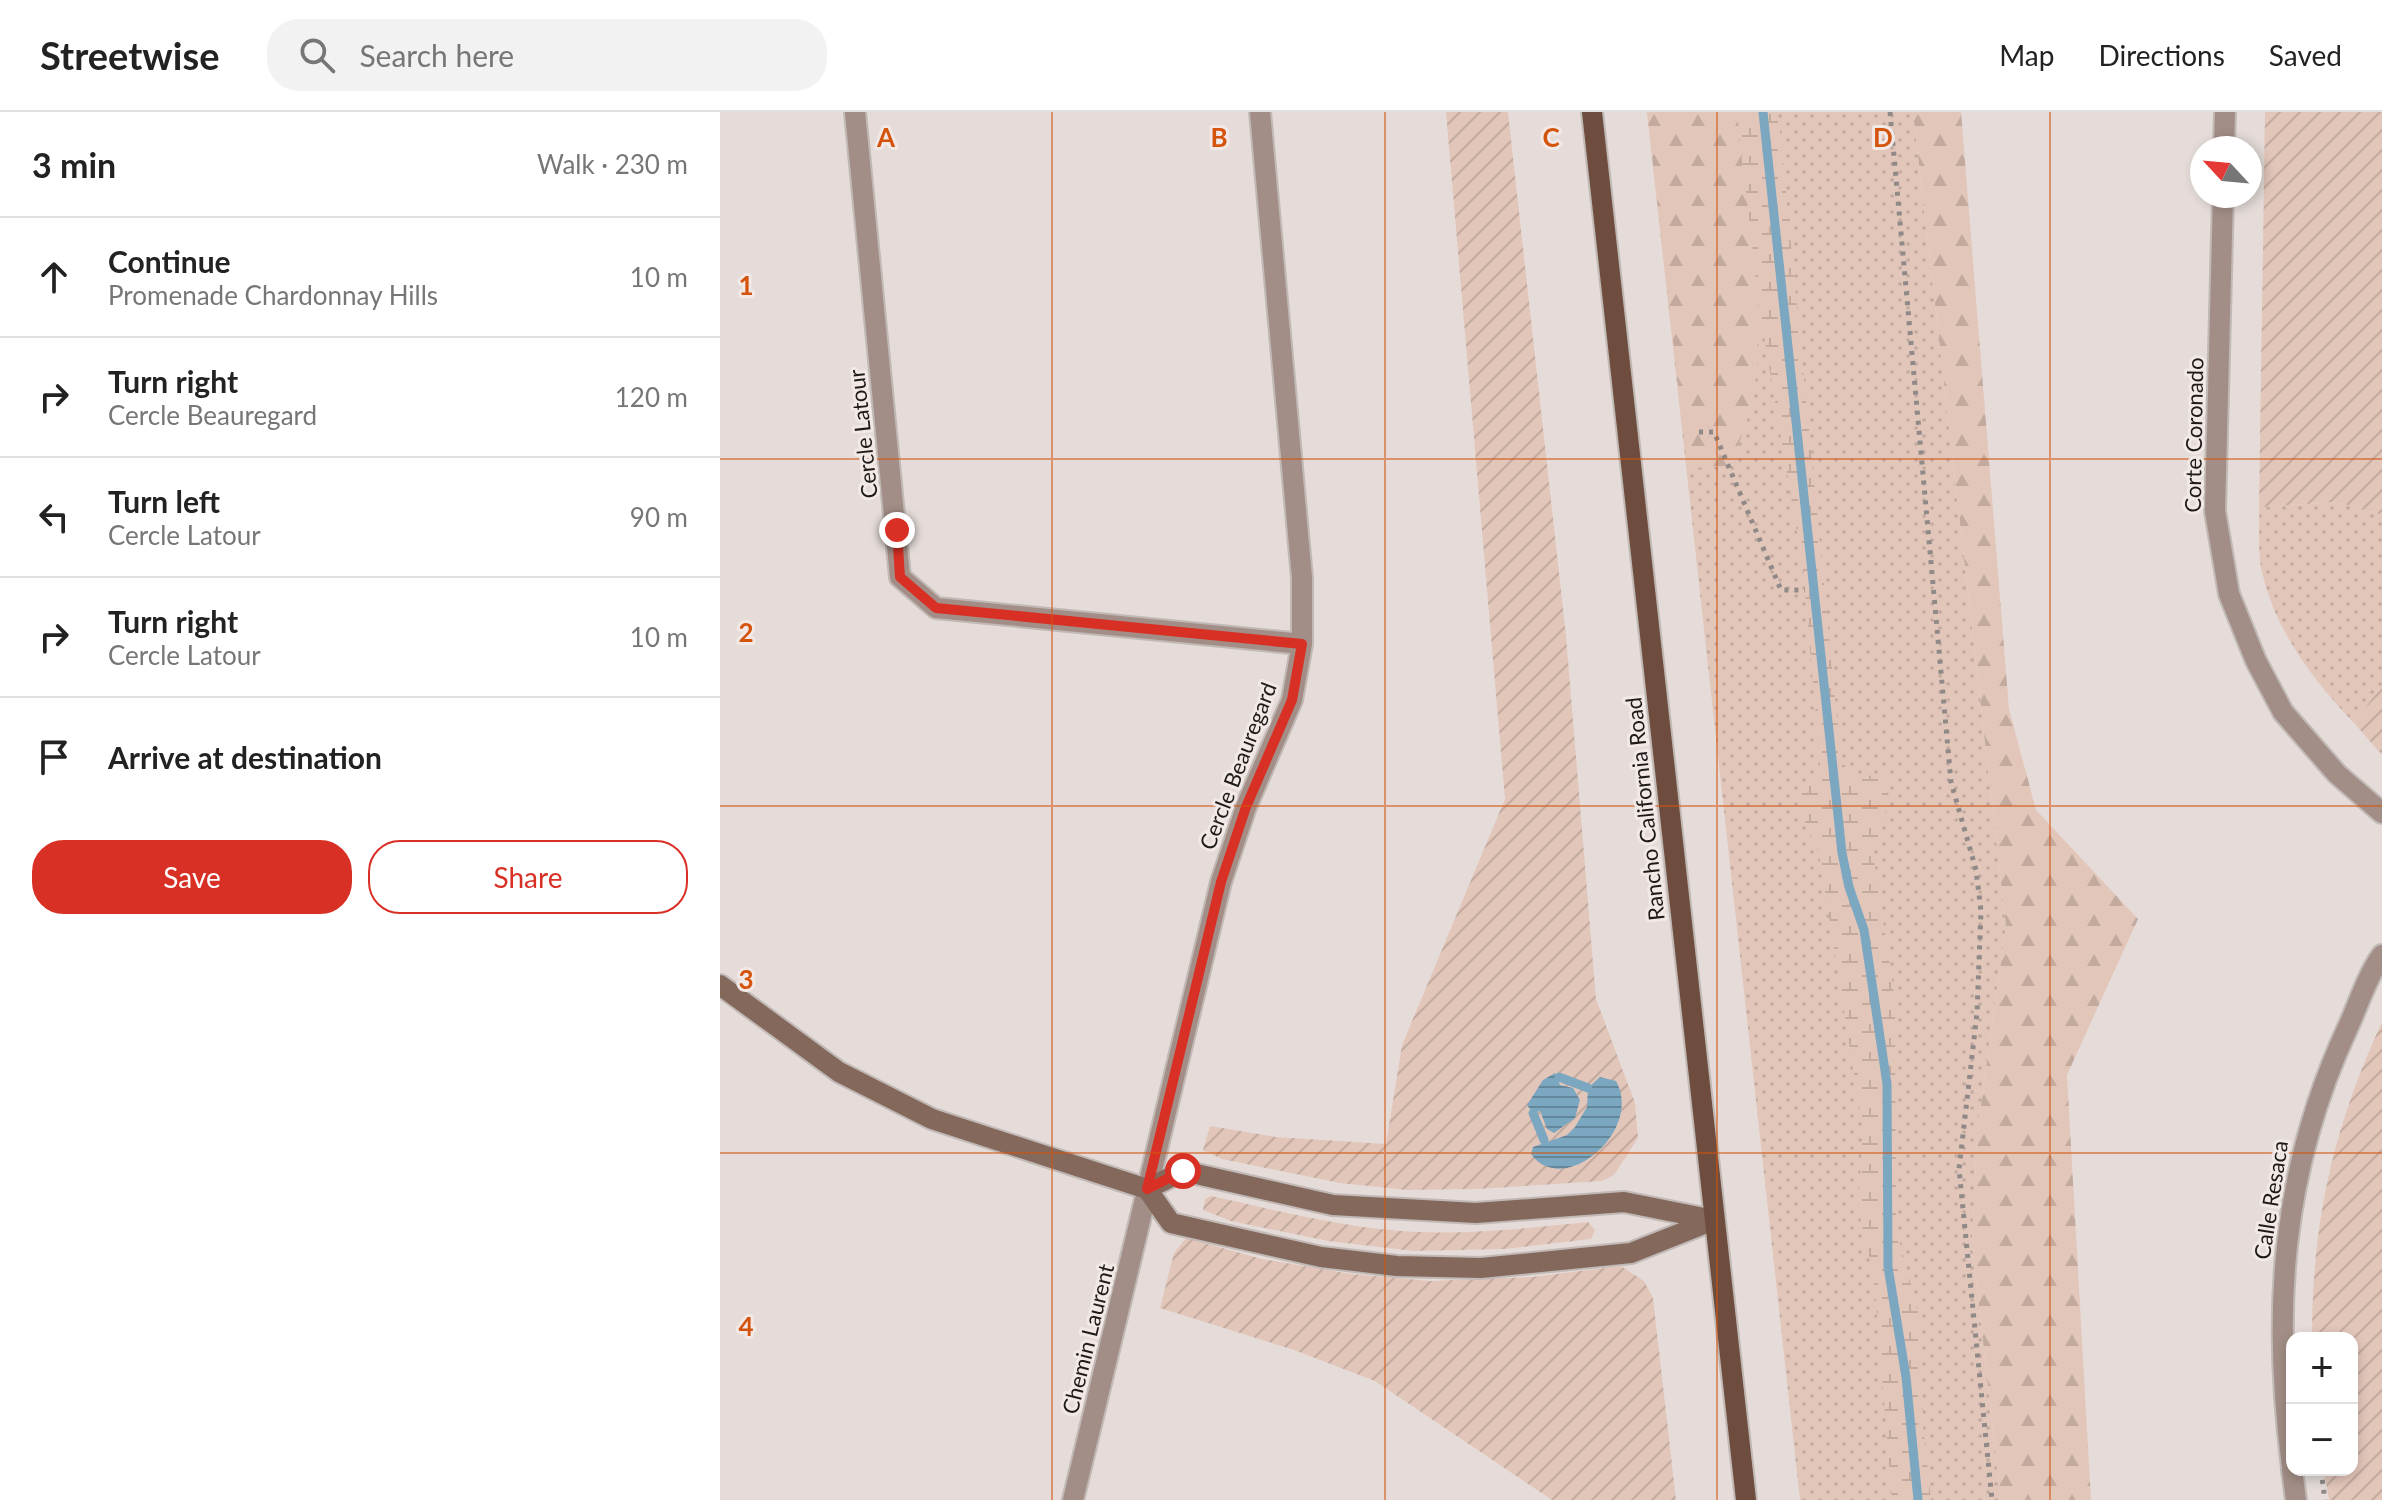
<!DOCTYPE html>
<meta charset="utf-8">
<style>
:root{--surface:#fff;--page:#f2f2f2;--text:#222;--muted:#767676;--line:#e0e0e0;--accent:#d93025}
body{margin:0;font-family:Lato,sans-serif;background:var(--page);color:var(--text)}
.controls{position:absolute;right:24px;bottom:24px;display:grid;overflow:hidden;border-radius:16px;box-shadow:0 4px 12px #0003}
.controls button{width:72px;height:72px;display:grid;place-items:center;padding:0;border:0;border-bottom:2px solid var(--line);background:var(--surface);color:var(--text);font:40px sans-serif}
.compass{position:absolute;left:1470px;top:24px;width:72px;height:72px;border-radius:50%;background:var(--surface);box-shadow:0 4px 12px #0003;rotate:296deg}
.stop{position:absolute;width:24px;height:24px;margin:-18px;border:6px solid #d93025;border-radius:50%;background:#fff}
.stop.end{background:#d93025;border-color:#fff;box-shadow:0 2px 8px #0008}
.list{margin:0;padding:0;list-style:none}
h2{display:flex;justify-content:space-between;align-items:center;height:104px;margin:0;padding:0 32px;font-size:34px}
h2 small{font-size:26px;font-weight:400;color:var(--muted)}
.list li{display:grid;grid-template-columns:52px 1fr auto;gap:24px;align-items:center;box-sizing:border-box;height:120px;padding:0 32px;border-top:2px solid var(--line)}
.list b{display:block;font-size:30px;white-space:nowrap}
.list p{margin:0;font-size:26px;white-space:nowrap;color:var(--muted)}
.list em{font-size:26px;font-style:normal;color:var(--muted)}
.actions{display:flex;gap:16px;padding:24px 32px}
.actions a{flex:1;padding:18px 0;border:2px solid var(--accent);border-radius:32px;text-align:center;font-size:28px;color:var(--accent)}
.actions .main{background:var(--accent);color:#fff}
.icon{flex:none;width:44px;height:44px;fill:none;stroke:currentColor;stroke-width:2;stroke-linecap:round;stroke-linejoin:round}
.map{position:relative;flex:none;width:1662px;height:1388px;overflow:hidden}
header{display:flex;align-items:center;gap:48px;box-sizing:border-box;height:112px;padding:0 40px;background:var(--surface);border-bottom:2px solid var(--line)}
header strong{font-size:38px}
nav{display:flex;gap:44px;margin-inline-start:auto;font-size:28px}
.search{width:560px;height:72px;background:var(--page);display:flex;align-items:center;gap:20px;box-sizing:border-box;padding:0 28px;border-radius:32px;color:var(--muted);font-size:30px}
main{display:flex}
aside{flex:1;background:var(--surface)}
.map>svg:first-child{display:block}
.grass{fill:url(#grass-dots)}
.forest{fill:url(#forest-firs)}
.wetland{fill:url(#wetland-marsh)}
.garden{fill:url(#garden-furrows)}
.water{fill:url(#water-rules)}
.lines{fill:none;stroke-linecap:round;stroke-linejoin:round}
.stream{stroke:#7ba7c0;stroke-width:9}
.street-casing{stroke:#c1b9b6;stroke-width:24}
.secondary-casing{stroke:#c1b9b6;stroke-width:24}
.primary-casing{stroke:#c1b9b6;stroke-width:24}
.path{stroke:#8f8987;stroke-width:5;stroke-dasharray:4 6;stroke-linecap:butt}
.street{stroke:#a28e86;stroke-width:20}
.secondary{stroke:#84685c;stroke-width:20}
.primary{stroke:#6e4d3e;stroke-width:20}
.route{stroke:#d93025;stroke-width:10}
.grid{fill:none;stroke:#d4530d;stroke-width:2;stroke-opacity:0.55}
.labels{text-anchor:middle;stroke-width:6;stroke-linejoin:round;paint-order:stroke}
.street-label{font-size:22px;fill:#1d1a19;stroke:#f2e9e6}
.grid-label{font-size:26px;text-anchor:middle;font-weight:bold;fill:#d4530d;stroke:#f2e9e6;stroke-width:6;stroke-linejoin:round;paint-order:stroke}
</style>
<header>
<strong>Streetwise</strong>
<div class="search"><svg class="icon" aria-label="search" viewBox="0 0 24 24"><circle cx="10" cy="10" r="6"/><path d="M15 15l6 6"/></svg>Search here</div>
<nav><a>Map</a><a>Directions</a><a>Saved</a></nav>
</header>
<main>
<aside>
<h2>3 min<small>Walk · 230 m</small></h2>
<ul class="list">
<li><svg class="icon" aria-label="ahead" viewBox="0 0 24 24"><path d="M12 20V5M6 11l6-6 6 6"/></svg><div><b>Continue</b><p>Promenade Chardonnay Hills</p></div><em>10 m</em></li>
<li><svg class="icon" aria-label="right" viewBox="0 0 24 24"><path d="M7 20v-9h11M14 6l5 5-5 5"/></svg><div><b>Turn right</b><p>Cercle Beauregard</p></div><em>120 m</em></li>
<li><svg class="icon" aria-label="left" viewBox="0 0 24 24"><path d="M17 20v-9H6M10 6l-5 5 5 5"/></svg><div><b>Turn left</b><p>Cercle Latour</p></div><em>90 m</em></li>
<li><svg class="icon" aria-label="right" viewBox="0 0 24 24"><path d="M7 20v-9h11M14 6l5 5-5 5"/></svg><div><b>Turn right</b><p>Cercle Latour</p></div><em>10 m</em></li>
<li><svg class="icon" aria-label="arrive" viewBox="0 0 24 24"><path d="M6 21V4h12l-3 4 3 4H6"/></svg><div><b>Arrive at destination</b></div></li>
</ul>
<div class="actions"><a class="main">Save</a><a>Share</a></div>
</aside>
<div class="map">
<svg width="1662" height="1388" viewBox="0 0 1662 1388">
<defs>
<pattern id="grass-dots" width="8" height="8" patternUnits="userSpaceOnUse" patternTransform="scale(2)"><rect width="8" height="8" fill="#e3c6ba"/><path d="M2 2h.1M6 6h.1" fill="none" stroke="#c2aa9f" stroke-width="1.8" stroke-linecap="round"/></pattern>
<pattern id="forest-firs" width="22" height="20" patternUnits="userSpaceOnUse" patternTransform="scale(2)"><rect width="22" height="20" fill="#e3c6ba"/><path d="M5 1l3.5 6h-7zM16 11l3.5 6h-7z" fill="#c2aa9f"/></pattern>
<pattern id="wetland-marsh" width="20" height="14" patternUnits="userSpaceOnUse" patternTransform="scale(2)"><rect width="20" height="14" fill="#e3c6ba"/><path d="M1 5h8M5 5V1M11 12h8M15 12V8" fill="none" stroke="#c2aa9f"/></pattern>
<pattern id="garden-furrows" width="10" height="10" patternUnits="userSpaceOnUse" patternTransform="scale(2)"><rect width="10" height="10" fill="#e3c6ba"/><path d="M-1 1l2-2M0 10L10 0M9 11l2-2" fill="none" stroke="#c2aa9f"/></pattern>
<pattern id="water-rules" width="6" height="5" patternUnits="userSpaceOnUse" patternTransform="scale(2)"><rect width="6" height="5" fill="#7ba7c0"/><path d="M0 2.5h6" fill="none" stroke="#64879b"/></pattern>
</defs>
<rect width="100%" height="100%" fill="#e5dcd9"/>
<!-- grass -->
<path class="grass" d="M927,0H1193L1286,814L1257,1021L1252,1133L1281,1388H1080Z
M1618,390L1662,403V573L1634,611C1594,569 1557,521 1543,464C1537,443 1540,417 1539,395Z"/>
<!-- forest -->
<path class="forest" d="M927,0H1017C1025,115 1067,247 1008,354L981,356L967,351Z
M1193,0H1241L1289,597L1316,698L1418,807L1347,963L1371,1388H1281L1252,1133L1257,1021L1286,814Z"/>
<!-- wetland -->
<path class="wetland" d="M1017,0H1058L1121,647L1130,662L1167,665L1169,688L1153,741L1175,888L1176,1117L1201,1210L1203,1315L1211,1388H1172L1154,1166L1138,1096L1143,1018L1099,742L1073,681L1101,664L1083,456L1039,194Z"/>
<!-- garden -->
<path class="garden" d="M726,0H788L846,524L876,887L915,991L918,1026L894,1063L882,1069L758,1077L687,1078L620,1071L502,1047L483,1038L490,1014L556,1025L666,1032L682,933L785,687Z
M1545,0H1662V403L1617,390L1539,395Z
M1662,573V643L1634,611Z
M1662,910V1388H1609L1604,1358H1632V1226H1592C1592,1110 1613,1016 1662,910Z
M491,1084C559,1099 627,1117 696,1120C754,1122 811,1116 868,1110L875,1118L871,1127L785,1137L694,1139L608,1129L511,1109L483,1098L485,1087Z
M466,1126L542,1147L631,1162L711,1169L812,1165L901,1154L924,1169L933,1186L956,1388H832L655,1269L574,1238L440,1196L454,1141Z"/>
<!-- water -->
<path class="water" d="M835,961L840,973L853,976L860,988L855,1006L834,1021L827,1017L820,999L813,1001L807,993L823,968Z
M880,965L896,969C924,1019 843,1087 811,1042L813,1035L847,1023L855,1015L867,995L868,976Z"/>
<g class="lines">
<!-- stream -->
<path class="stream" d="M1043,0L1122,741L1129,775L1144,818L1167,972L1168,1155L1186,1265L1198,1388
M839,965L868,976
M813,1001L824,1028"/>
<defs>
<path id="street" d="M135,0L180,465L216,496L582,532
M1504,36L1505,0
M1503,84L1495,399L1509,482L1536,549L1563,600L1617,662L1662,701
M1572,1355C1552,1199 1561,1059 1628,915C1639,891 1647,864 1662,843
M1572,1358L1576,1388
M353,1388L501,770L526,695L572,588L582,532V466L540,0"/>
<path id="secondary" d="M0,873L119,960L212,1007L427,1077L451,1111L601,1145L677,1154L761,1156L911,1141L994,1108
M427,1077L463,1059L613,1093L756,1101L904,1090L994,1108"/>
<path id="primary" d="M872,0L1026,1388"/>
</defs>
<!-- street casing -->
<use href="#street" class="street-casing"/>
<!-- secondary casing -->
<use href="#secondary" class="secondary-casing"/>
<!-- primary casing -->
<use href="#primary" class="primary-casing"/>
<!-- path -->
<path class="path" d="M1170,0L1231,670L1256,758L1261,799L1257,901L1239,1057L1272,1388
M979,320H994L1061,478H1085
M1601,1358L1605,1388"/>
<!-- street -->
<use href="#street" class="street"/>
<!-- secondary -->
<use href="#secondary" class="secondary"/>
<!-- primary -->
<use href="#primary" class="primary"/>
</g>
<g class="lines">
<!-- route -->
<path class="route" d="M177,418L180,465L216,496L582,532L572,588L526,695L501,770L427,1077L463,1059"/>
</g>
<!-- grid -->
<path class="grid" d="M332,0V1388M665,0V1388M997,0V1388M1330,0V1388M0,347H1662M0,694H1662M0,1041H1662"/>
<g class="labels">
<!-- street labels -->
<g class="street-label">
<text transform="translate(143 322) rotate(-96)" y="8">Cercle Latour</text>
<text transform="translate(1474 323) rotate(-89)" y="8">Corte Coronado</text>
<text transform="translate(518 654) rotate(-69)" y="8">Cercle Beauregard</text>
<text transform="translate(925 697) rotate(-96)" y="8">Rancho California Road</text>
<text transform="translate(1551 1088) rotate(-81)" y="8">Calle Resaca</text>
<text transform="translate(368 1227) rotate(-76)" y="8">Chemin Laurent</text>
</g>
</g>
<g class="grid-label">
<text x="166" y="35">A</text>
<text x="499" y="35">B</text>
<text x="831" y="35">C</text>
<text x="1163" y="35">D</text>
<text x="26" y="183">1</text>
<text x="26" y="530">2</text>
<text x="26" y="877">3</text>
<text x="26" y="1224">4</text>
</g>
</svg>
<div class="controls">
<button>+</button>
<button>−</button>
</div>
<svg class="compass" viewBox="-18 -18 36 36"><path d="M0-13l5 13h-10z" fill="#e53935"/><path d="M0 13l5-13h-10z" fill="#767676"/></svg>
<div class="stop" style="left:463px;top:1059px"></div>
<div class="stop end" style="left:177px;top:418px"></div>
</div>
</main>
